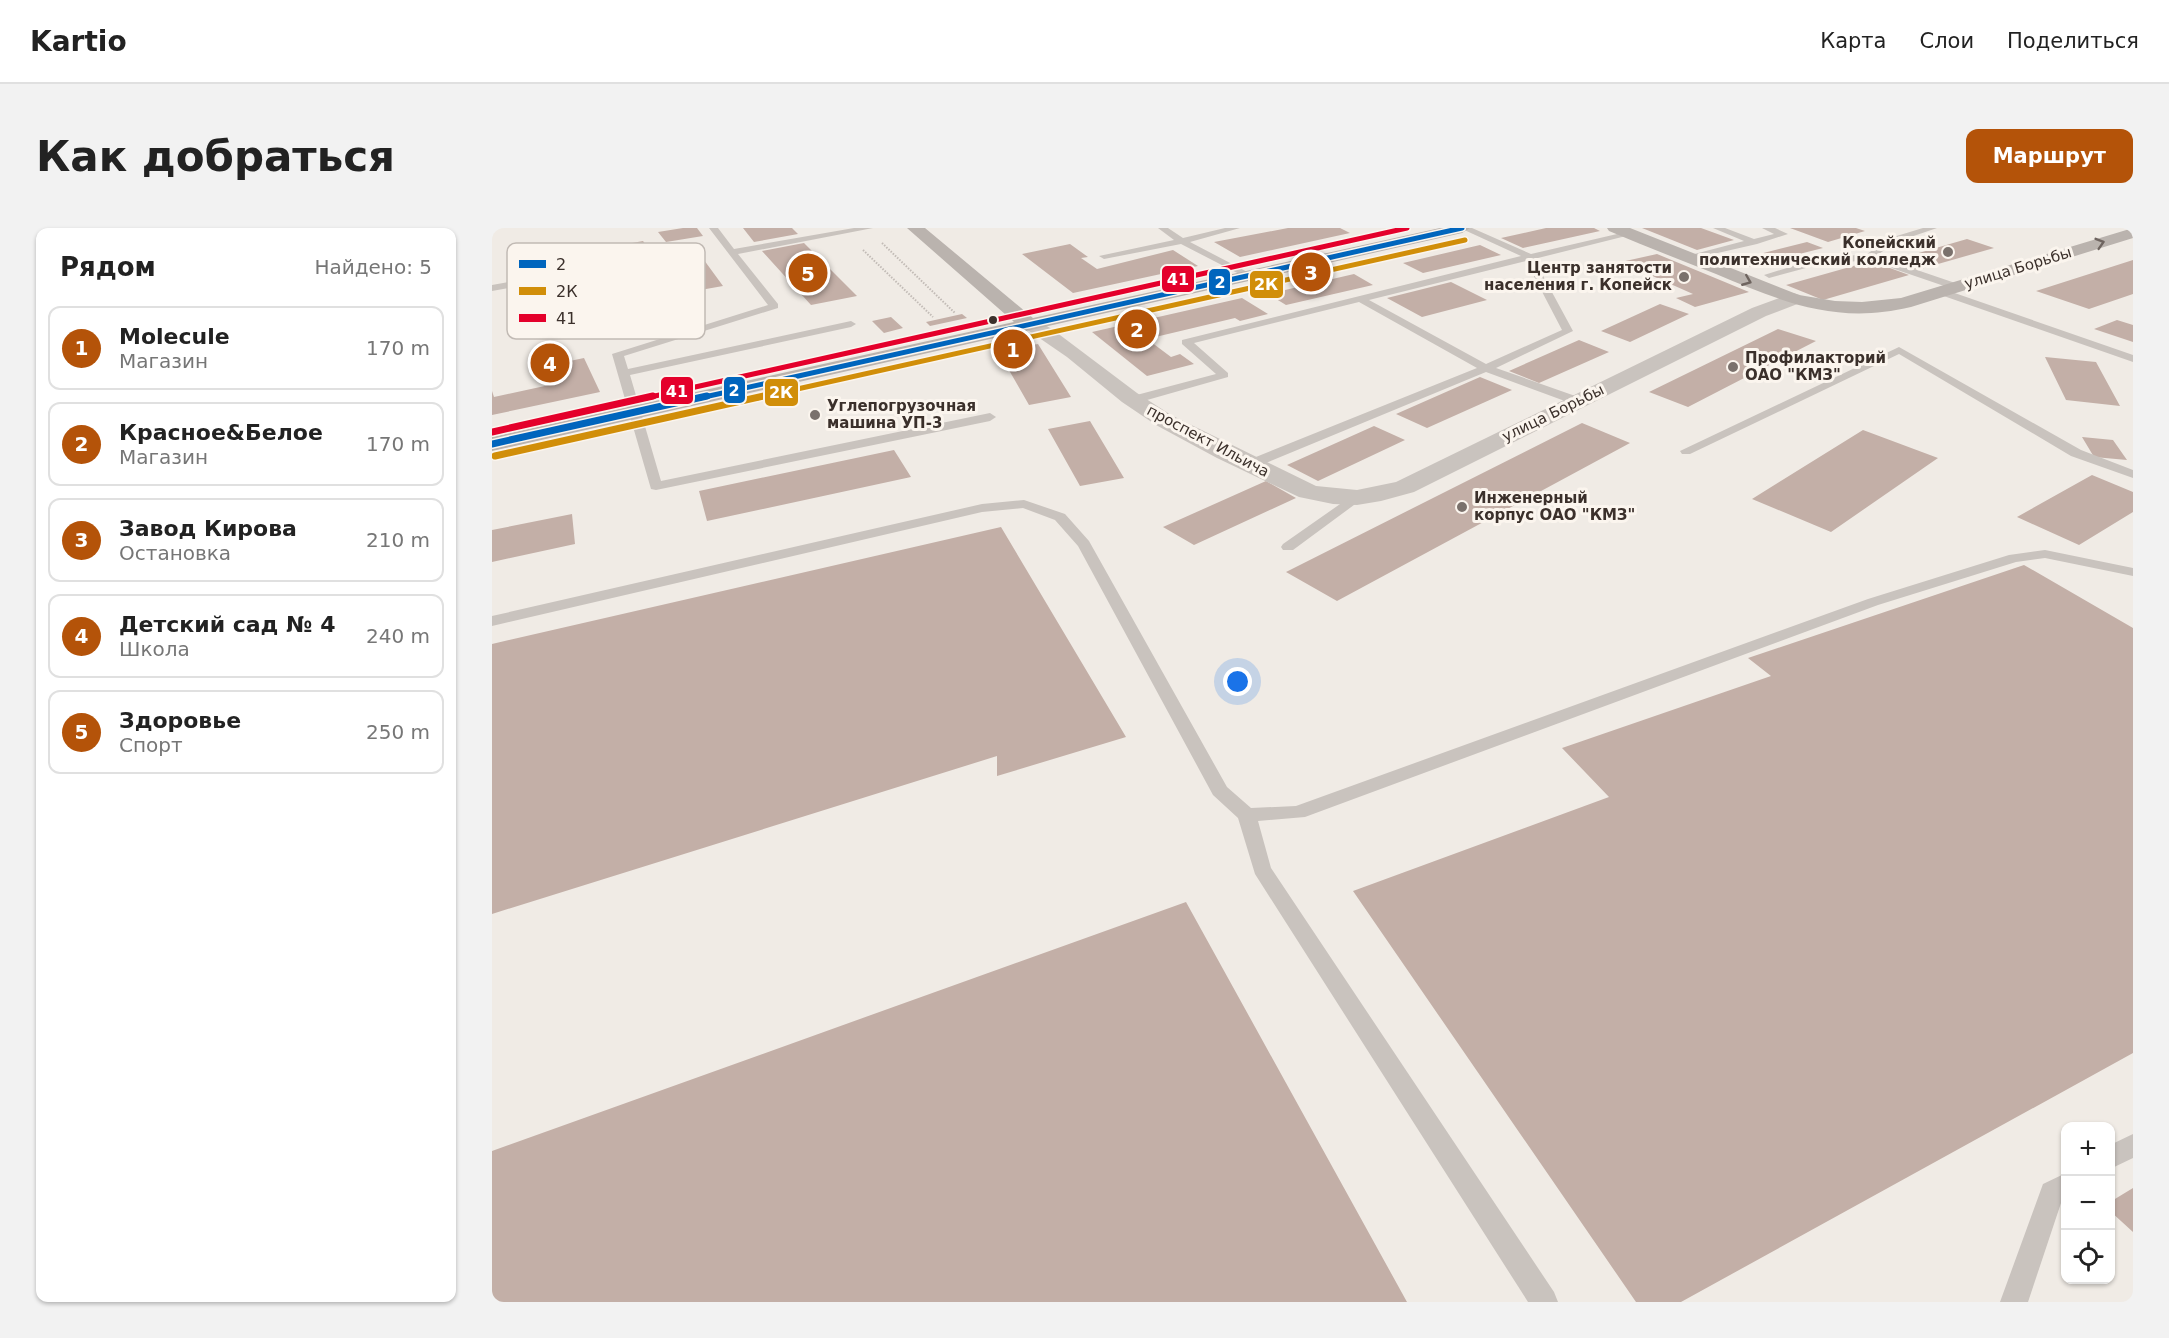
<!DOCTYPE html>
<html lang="ru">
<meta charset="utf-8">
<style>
:root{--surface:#fff;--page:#f2f2f2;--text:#222;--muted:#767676;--line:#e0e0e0;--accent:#b45309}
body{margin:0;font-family:"DejaVu Sans",sans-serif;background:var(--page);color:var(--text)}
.controls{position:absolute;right:18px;bottom:18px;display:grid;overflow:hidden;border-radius:12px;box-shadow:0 2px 4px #0004}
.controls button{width:54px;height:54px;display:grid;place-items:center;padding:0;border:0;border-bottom:2px solid var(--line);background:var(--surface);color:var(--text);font:30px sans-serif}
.you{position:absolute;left:746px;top:454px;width:21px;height:21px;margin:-15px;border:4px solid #fff;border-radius:50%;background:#1a73e8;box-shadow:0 0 0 9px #1a73e833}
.badge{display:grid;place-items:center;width:39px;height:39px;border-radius:50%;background:var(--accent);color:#fff;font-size:20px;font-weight:700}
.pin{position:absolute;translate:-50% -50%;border:3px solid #fff;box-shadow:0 2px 6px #0006}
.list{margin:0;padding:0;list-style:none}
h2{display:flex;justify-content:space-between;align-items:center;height:78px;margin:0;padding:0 24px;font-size:26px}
h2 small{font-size:20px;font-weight:400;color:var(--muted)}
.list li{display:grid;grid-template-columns:39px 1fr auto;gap:18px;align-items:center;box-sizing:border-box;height:84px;margin:0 12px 12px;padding:0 12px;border:2px solid var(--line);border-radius:12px}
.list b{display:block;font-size:22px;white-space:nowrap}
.list p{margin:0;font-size:20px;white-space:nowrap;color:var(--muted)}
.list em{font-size:20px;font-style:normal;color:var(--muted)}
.icon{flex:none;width:33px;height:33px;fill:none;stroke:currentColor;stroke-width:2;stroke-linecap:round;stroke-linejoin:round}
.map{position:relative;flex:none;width:1641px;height:1074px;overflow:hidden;border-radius:12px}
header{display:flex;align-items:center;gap:36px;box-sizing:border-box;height:84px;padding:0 30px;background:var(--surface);border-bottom:2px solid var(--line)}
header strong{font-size:28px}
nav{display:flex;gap:33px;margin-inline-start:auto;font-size:21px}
.intro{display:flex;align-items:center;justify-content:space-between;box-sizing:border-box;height:144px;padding:0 36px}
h1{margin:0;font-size:42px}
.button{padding:15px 27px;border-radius:12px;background:var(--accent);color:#fff;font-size:21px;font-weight:700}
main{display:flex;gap:36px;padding:0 36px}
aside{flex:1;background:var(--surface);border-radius:12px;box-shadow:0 2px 4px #0004}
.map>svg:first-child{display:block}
.building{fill:#c3afa7}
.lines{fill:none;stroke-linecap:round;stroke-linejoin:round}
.path{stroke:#c2bbb6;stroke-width:2;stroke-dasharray:1.5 1.5;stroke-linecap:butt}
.lane{fill:#c9c3be;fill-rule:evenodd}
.street{fill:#c9c3be;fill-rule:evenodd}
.secondary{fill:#bab3ae;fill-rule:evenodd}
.bus-1-far1-casing{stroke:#fbf5ee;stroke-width:8}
.bus-1-casing{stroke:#fbf5ee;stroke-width:10}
.bus-2-far1-casing{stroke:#fbf5ee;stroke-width:8}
.bus-2-casing{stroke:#fbf5ee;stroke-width:10}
.bus-3-far1-casing{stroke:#fbf5ee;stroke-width:8}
.bus-3-casing{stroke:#fbf5ee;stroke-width:10}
.bus-1-far1{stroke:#0065bd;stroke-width:5}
.bus-1{stroke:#0065bd;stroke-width:7}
.bus-2-far1{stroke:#d18e09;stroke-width:5}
.bus-2{stroke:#d18e09;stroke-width:7}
.bus-3-far1{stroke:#e4002b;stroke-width:5}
.bus-3{stroke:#e4002b;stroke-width:7}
.oneway{stroke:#6e645f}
.poi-dot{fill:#7a716c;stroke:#fbf5ee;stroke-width:2}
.bus-dot{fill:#3b302b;stroke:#fbf5ee;stroke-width:2}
.labels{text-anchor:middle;stroke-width:6;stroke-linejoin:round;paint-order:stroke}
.far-poi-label{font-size:15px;font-weight:bold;fill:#3b302b;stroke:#fbf5ee;text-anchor:start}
.far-street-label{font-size:15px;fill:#3b302b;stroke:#fbf5ee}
.key{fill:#fbf5ee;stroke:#c1bab4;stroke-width:1.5}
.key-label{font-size:16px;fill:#3b302b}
.line-badge{stroke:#fbf5ee;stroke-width:2}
.badge-label{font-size:16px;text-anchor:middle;font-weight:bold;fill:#fff}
</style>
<header>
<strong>Kartio</strong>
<nav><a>Карта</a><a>Слои</a><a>Поделиться</a></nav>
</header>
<div class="intro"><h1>Как добраться</h1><a class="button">Маршрут</a></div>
<main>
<aside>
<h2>Рядом<small>Найдено: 5</small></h2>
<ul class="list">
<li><span class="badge">1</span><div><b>Molecule</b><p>Магазин</p></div><em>170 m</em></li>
<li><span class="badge">2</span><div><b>Красное&amp;Белое</b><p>Магазин</p></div><em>170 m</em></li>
<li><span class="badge">3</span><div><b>Завод Кирова</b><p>Остановка</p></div><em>210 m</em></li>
<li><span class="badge">4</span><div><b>Детский сад № 4</b><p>Школа</p></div><em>240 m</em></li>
<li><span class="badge">5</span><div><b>Здоровье</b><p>Спорт</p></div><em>250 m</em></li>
</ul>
</aside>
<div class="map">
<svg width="1641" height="1074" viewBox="0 0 1641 1074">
<rect width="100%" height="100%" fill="#f0ebe5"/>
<!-- building -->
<path class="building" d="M191,0H205L211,8L174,14L166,4Z
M251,0H300L306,6L262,14Z
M796,0H848L858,5L748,29L722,14Z
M1054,0H1102L1108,3L1031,20L1009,10Z
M1150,0H1209L1242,12L1205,22Z
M1298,0H1364L1373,3L1336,14Z
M1475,11L1502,20L1425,42L1399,33Z
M151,13L159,24L49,44L43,33Z
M1315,14L1331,20L1256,39L1240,33Z
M312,15L365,68L319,77L270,23Z
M578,16L596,29L589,30L605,41L681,22L706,38L581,65L530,26Z
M988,17L1009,27L931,45L911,35Z
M1165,26L1257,64L1203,79L1184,70L1201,66L1129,34Z
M212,32L231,58L197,64L199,68L140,79L138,75L102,82L88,55Z
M1641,32V66L1597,81L1544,63Z
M1379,33L1417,47L1331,72L1294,57Z
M862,46L881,57L794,77L776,66Z
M959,54L995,72L930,89L895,70Z
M750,70L776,86L748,93L743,90L655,111L679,129L688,126L702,136L655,148L600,104Z
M1168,76L1197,86L1138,114L1109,103Z
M470,86L475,90L438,98L434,94Z
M399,89L411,100L392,105L380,93Z
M1625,92L1641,97V114L1602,101Z
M1286,101L1324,113L1196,179L1157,164Z
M1087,112L1117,124L1047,155L1017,143Z
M546,116L579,169L537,177L506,123Z
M1553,129L1604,134L1628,178L1574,172Z
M92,130L108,164L0,187V163L2,169L62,156L54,138Z
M988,149L1020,162L935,200L904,186Z
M598,193L632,250L588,258L556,201Z
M1090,195L1138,215L845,373L794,344Z
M882,198L913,212L826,253L795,237Z
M1371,202L1446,230L1339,304L1260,271Z
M1590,209L1621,212L1635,232L1602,229Z
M402,222L419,249L215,293L207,263Z
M1600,247L1641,264V284L1587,317L1525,289Z
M774,253L804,270L702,317L671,299Z
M80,286L83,316L0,334V302Z
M509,299L634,509L505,548V528L0,686V416Z
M1532,337L1641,400V825L1189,1074H1144L861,663L1117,569L1070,520L1279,448L1256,430Z
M694,674L915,1074H0V923Z
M1641,960V1004L1618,983V974Z"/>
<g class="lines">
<!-- path -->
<path class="path" d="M390,15L463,85
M371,22L441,89"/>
<!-- lane -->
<path class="lane" d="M0,0H5L1,3Z
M217,0H226L242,21L362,0H381L246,26L286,76V80L132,128L136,141L359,93L364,96L359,99L138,147L169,253L498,185L504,189L498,193L164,262L159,261L120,126L276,77Z
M666,0H676L691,10L733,0H748L698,14L763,48L755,50L689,16L612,31L607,28L682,12Z
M968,0H980L1039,26L1138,3V7L1042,31L1081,103L1004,140L1089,170V176H1081L994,144L764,239H754L753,236L754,233L985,140L867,74L702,115L736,145V149L641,176L635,172L637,169L724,146L690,116V112L1029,28ZM1034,33L1070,102L994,136L877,72Z
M1221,0H1233L1262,11L1282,6L1270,0H1283L1296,6L1265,16L1195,32V28L1252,13Z
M1431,0H1445L1404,14L1384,28L1469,57V61H1461L1376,32L1325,37L1277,50L1272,47L1324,31L1375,26L1398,10Z
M166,27L171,30L169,32L0,63V57Z
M1446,62H1454L1641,127V134L1446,66Z
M1407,119L1589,222L1641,242V250L1579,228L1407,126L1198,226H1190L1188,223Z
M861,267L866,268L868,271L866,274L801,322H791L789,319L791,316Z
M532,272L573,286L597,313L735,559L759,580L804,578L1376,371L1517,327L1553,322L1641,340V348L1553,330L1524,334L1386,377L813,589L766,593L779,640L1062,1064L1066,1074H1036L763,646L746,590L721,567L586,318L563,292L531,280L490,284L0,398V388L490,276Z
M1641,906V930L1618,941V917Z
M1574,945V970L1570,972L1536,1074H1508L1551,956Z"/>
<!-- street -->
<path class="street" d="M1301,65L1308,67L1310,71L1308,75L1274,88L922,264L889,273L865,277L841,276L807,269L725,230L664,197L630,174L575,129L527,96L530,92H544L560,101L645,165L679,187L824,258L865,262L904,254L1260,80Z"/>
<!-- secondary -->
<path class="secondary" d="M415,0H433L541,90L948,0H978L970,5L0,223V209L522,94Z
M1115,0H1138L1307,67L1343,73L1370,74L1409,70L1641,0V10L1419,79C1344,97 1291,74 1224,46C1188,32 1153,18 1117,3Z"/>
<defs>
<path id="bus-1-far1" d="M208,170L970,0"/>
<path id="bus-1" d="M0,216L215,168"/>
<path id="bus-2-far1" d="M265,170L973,12"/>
<path id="bus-2" d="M3,228L272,168"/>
<path id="bus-3-far1" d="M154,170L915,0"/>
<path id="bus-3" d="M0,204L161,168"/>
</defs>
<!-- bus-1-far1 casing -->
<use href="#bus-1-far1" class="bus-1-far1-casing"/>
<!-- bus-1 casing -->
<use href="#bus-1" class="bus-1-casing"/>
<!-- bus-2-far1 casing -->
<use href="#bus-2-far1" class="bus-2-far1-casing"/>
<!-- bus-2 casing -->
<use href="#bus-2" class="bus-2-casing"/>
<!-- bus-3-far1 casing -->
<use href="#bus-3-far1" class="bus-3-far1-casing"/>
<!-- bus-3 casing -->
<use href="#bus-3" class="bus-3-casing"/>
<!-- bus-1-far1 -->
<use href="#bus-1-far1" class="bus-1-far1"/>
<!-- bus-1 -->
<use href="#bus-1" class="bus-1"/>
<!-- bus-2-far1 -->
<use href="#bus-2-far1" class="bus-2-far1"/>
<!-- bus-2 -->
<use href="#bus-2" class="bus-2"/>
<!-- bus-3-far1 -->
<use href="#bus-3-far1" class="bus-3-far1"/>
<!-- bus-3 -->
<use href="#bus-3" class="bus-3"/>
</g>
<!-- one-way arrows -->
<defs><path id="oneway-chevron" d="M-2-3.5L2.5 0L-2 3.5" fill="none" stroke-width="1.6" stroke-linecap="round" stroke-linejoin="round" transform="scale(1.5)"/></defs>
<g class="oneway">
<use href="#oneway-chevron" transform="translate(1608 15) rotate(-17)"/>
<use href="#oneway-chevron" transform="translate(1255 53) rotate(22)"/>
</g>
<!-- markers -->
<g class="poi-dot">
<circle cx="1456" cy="24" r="6"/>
<circle cx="1192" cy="49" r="6"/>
<circle cx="1241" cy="139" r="6"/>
<circle cx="323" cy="187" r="6"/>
<circle cx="970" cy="279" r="6"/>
</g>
<circle class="bus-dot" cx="501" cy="92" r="5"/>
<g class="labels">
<!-- far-poi labels -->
<g class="far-poi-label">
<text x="1444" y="20" text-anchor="end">Копейский<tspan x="1444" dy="17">политехнический колледж</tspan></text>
<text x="1180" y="45" text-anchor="end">Центр занятости<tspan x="1180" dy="17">населения г. Копейск</tspan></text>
<text x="1253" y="135">Профилакторий<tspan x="1253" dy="17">ОАО "КМЗ"</tspan></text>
<text x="335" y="183">Углепогрузочная<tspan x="335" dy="17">машина УП-3</tspan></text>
<text x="982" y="275">Инженерный<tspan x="982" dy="17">корпус ОАО "КМЗ"</tspan></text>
</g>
<!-- far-street labels -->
<g class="far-street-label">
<text transform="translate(1526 40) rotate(-17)" y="5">улица Борьбы</text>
<text transform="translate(1061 185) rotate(-26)" y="5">улица Борьбы</text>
<text transform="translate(716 213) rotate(28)" y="5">проспект Ильича</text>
</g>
</g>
<!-- legend -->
<rect x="15" y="15" width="198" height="96" rx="9" class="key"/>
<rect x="27" y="32" width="27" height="8" fill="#0065bd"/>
<rect x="27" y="59" width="27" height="8" fill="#d18e09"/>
<rect x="27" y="86" width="27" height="8" fill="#e4002b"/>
<g class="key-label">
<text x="64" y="42">2</text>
<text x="64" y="69">2К</text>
<text x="64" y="96">41</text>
</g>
<g class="line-badge">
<rect x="669" y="37" width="34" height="28" rx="6" fill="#e4002b"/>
<rect x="716" y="40" width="23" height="28" rx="6" fill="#0065bd"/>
<rect x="757" y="42" width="35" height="29" rx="6" fill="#d18e09"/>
<rect x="231" y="148" width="23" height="28" rx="6" fill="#0065bd"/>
<rect x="168" y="148" width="34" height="29" rx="6" fill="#e4002b"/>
<rect x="272" y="150" width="35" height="29" rx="6" fill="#d18e09"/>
</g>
<g class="badge-label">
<text x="686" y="57">41</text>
<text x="728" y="60">2</text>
<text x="774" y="62">2К</text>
<text x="242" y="168">2</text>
<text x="185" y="169">41</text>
<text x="289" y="170">2К</text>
</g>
</svg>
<div class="controls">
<button>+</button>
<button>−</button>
<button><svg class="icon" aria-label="locate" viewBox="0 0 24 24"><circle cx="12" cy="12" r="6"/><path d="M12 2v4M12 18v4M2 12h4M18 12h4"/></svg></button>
</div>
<div class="you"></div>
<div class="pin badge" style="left:521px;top:121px">1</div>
<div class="pin badge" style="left:645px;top:101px">2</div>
<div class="pin badge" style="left:819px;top:44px">3</div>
<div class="pin badge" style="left:58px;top:135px">4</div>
<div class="pin badge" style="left:316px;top:45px">5</div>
</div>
</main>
